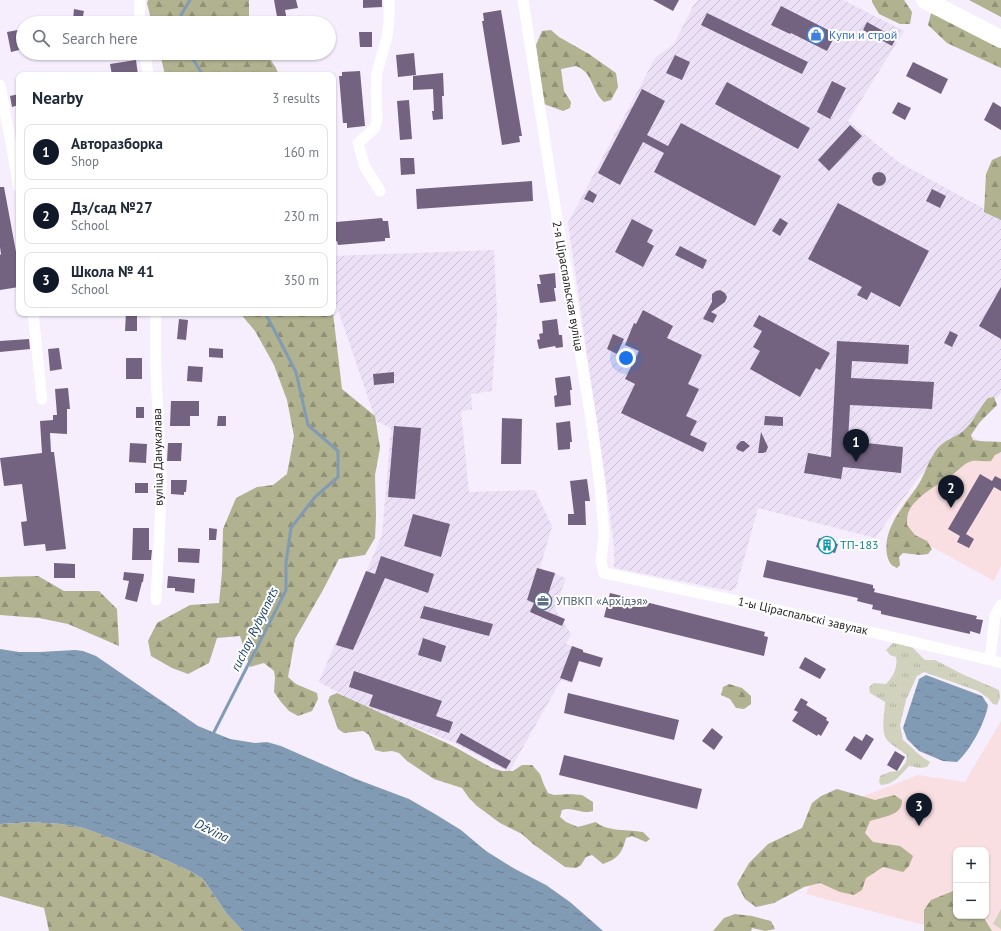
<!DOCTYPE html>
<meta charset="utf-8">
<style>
:root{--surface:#fff;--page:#f2f2f3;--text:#1f2937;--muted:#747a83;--line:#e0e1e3;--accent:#111827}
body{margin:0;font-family:"PT Sans",sans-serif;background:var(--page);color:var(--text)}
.controls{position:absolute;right:12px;bottom:12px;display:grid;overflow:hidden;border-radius:8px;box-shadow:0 1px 3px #0004}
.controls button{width:36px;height:36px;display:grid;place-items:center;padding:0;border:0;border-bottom:1px solid var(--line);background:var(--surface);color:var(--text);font:20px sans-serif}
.you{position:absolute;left:626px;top:358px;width:14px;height:14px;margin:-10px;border:3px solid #fff;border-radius:50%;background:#1a73e8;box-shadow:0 0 0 6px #1a73e833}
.badge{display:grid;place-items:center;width:26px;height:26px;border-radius:50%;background:var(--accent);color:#fff;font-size:13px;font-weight:700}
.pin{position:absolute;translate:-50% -33px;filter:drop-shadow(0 1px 2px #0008)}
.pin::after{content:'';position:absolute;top:21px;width:14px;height:12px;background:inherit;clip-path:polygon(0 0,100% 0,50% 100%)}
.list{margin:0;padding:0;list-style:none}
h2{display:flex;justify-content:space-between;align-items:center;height:52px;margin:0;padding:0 16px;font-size:17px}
h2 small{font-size:13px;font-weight:400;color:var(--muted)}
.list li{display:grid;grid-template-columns:26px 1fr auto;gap:12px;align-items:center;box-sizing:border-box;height:56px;margin:0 8px 8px;padding:0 8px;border:1px solid var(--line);border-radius:8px}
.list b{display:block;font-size:15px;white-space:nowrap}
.list p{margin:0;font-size:13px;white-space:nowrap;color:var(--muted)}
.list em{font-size:13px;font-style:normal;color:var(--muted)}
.icon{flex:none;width:22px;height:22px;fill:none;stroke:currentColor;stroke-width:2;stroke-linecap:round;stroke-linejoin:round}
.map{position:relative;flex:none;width:1001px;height:931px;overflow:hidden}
.search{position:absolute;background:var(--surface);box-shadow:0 1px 3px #0004;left:16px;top:16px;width:320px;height:44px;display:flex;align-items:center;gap:10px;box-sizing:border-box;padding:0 14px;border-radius:22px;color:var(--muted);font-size:15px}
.panel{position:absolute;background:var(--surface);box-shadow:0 1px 3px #0004;left:16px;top:72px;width:320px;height:244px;border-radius:8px}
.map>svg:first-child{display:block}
.industrial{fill:url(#industrial-furrows)}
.education{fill:#fadfe2}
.grass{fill:url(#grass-tufts)}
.forest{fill:url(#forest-firs)}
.park{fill:#d0d2bd}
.water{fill:url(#water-ripples)}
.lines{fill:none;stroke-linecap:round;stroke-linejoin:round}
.stream{stroke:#829bb4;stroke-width:3}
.building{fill:#736380}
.street{stroke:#fff;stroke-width:11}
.primary{stroke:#fff;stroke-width:18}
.labels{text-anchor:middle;stroke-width:4;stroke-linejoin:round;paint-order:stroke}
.shop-label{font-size:12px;fill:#366cbe;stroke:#fff;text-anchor:start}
.street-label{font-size:12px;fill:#272329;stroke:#fff}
.culture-label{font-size:12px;fill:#0d838f;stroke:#fff;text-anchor:start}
.service-label{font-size:12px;fill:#4e5e75;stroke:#fff;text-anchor:start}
.water-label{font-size:13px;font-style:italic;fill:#1a4166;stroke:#fff}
</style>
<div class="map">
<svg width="1001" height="931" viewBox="0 0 1001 931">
<defs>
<pattern id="industrial-furrows" width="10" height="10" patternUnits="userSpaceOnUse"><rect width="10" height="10" fill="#ece0f7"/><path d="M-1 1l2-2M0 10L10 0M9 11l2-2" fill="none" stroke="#cac0d4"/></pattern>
<pattern id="grass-tufts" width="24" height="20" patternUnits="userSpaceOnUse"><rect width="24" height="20" fill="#d0d2bd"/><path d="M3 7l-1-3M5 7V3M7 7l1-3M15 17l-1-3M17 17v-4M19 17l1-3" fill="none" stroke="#b3b4a2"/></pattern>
<pattern id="forest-firs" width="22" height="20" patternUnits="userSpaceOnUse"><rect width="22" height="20" fill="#b0b290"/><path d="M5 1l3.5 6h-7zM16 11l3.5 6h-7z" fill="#8f9076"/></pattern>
<pattern id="water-ripples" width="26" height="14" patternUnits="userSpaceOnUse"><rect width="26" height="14" fill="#829bb4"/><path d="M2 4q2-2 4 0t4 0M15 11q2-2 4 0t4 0" fill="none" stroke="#6a7e92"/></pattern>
</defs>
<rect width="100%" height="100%" fill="#f6edfd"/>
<!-- industrial -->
<path class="industrial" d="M698,0H843L904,31L848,121L900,163L1001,218V393L919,477L875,538L758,508L736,588L731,591L614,568V547L606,484L568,223L655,58L674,44L693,6Z
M494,250L497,315L492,391L471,394L472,409L461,412L469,492L535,490L552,526L540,568L566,578L555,609L571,634L566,644L584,650L572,683L561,680L509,772L450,741L368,709L319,682L335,644L382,535L391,428L376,421L333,295V256Z"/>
<!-- education -->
<path class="education" d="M965,433L1001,453V566L994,581L898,528L893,520L909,496Z
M1001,721V931H991L989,924L984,916H986V850H956V889L940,904L924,925L806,894L848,802L918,775L965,782Z"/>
<!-- grass -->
<path class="grass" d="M895,641L910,645L925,660H935L962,674L999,690L1000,698L997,705L993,704L988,698L978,691L924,672L917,676L906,700L900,725L903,740C912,747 919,756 930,762L927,767L920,768L909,766C902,774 893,785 881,785L879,782L880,776L889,772L899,771L906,762L907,755C901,750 891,745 887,740C880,731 885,713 885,702L870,693L869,687L874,683L886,684C893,677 898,668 896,657L890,655L886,650Z"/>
<!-- forest -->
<path class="forest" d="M148,0H249V20L251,23H152L147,3Z
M872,0H904L912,12L910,24H900L879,14L872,2Z
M969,0H1001V18V17Z
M931,13L1001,47V68L947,43L928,25Z
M551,30L559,37L589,54L616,73L618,87L611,100L604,102C595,94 594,84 587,74C584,70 580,68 576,66L561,69L564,91L571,102L570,108L563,111L544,104L536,45L542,31Z
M160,53H266L276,68L279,75H165Z
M1001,156V220L984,212L986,174L992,160Z
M240,313H333L342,389L375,416L380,448L375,475L376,516L375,538L365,555L339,559L323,590L295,639L288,677L296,684L317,693L318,699L312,711L298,716L289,711L281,702L274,692L275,677L274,671L264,663L250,667L240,636L217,638L209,663L188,674L172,668L151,656L148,641L157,623L190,605L219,603L222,572L223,529L236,498L257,487L273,485L287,474L294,436L287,400L274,365L255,331Z
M994,397L997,405L980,422L971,435L973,440C982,442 991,441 1001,442V452L995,455L991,461C985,462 976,460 972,461C964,463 959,470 952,475C938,485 915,496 908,513C907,517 907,522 907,525L915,535L927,541L932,549L928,554L920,555L903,553L899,557L900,565L897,568C890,565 889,562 887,555C882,526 907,504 920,482C926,471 930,458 937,449C944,440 954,438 962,432C973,423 979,408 988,398Z
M38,576L64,591H99L117,609L119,646L68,624L39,618L0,615V577Z
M729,684L742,688L751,696V704L744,709L736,708L730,699L721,695L723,687Z
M337,693L453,746L492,768L502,771H513L522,765H532L540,774L544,785L548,793L554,795L570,794L582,795L593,802V811C581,815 573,806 562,810L560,817L566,822L578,827L596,822C604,831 630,830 643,832L650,839L646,842L632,836L626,838C622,853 618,859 603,864L592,855L586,857L581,865L576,868L565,867L533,844L522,834L500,823L477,806L469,798L462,788L434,779L407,761L399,753L392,751L383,752L375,750L369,735L363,731L344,733L338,729L328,701L330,696Z
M837,789L875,800L894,795L902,800C903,816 882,817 870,821L865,833L873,842L900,846L913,856L909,866L903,872L883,867L866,878L862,890L854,895L840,892L820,883L804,887L774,903L756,907L745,899L737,884L749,863L768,844L802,828L812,803L821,796Z
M33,822L61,824L84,828L157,856L190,871L203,879L227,914L243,931H49L44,908L0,896V824Z
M953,891L956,894V916H983L992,931H924V910L931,900Z
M735,914L752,916L771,921L775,929L765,931L752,928L751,931H713L724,918Z"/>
<!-- park -->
<path class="park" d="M1001,909V929L993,924Z"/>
<!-- water -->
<path class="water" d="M0,649L19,652H40L75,650L83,651L96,656L198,726L230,739L255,743L267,742L281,746L356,779L409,799L435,814L461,830L486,851L515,869L546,885L570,902L603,931H243L227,914L203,879L190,871L157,856L84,828L61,824L33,822L0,824Z
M926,675L982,696L988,705C986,721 970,751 957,762L943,761L919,751L907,739L903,728L919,679Z"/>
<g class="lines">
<!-- stream -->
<path class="stream" d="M182,23L181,15L190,0
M189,53L203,75
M212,736L286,590V563L291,528L315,497L338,477V451L308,425L296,372L269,320L264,313"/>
</g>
<!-- building -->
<path class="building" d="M274,0H296L298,8L285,10L287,20L278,22Z
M363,0H382V7L363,8Z
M653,0H679L673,11Z
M781,6L836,34L827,51L791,33L790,34L771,25Z
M74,9L84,11L82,21L73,20Z
M501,10L522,136H519L520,142L502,145L482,21H484L483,13Z
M707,13L808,62L802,74L701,25Z
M867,22L896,38L892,46L863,30Z
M23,29V49L11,52L7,32Z
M359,32H372V47H360Z
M414,53L416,75L398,77L396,55Z
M675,55L690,62L682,80L666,73Z
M136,60L138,75H112L110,64Z
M913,62L948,79L941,94L906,76Z
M360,71L365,126L347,128V123H343L339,76H342V72Z
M443,73L444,96H442L443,119L433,120L432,111H434L433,89L413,90V76Z
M832,81L846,88L830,119L817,112Z
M727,82L810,128L798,149L715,104Z
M642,89L665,101L647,135L668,146L681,123L781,176L755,226L654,172L664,153L643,142L620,185L598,173Z
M19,94V105L12,107L10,96Z
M409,100L412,139L400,140L397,101Z
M898,102L911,108L905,120L892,113Z
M993,102L1001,107V130L984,120Z
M850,125L862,136L829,171L818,160Z
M400,158H414L415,174L401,175Z
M872 179a7 7 0 1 1 14 0a7 7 0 1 1-14 0Z
M532,181L533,201L417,209L416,189Z
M0,187H4L19,268V287L0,290V255L1,254L0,247Z
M932,189L946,196L940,208L926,201Z
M589,190L597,195L593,203L584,199Z
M838,203L929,251L900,307L871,292L867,300L857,295L862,287L808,259Z
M382,218L383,221H388L390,238H385V241L338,245L337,241L333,242V225H336V222Z
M780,218L788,223L780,236L772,231Z
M632,219L653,230L647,242L654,246L643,267L615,252Z
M680,246L707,260L703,269L675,255Z
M555,273L556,288H554L556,301L540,303L537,284H541L539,275Z
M1001,287V339L979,326Z
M720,290L725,293L727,297L725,302L711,312L717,315L713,323L703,319L712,302V294L716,291Z
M643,310L673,326L667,338L702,355L688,384L699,389L686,416L697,421L690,435L707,443L703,452L621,413L635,384L625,379L639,351L625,345L634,323L636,324Z
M126,313H137V331H125Z
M759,315L830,353L820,370L816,368L800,397L750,369L760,351L753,347L762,331L753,326Z
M179,319L188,320L186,340L177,339Z
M557,319L559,335H562L563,347L556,348L555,346L539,349L537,340L540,339L539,334L543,333L542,321Z
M950,331L958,335L952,347L944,343Z
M613,334L624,339L617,354L607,349Z
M29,339L30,349L0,352V341Z
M837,341L909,345L908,364L852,361L851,378L934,382L932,409L850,405L848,441L903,447L901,473L843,467L841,479L804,473L808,453L831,457Z
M59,348L62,369L50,371L48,349Z
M209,348L223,349V358L209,357Z
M126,358H142V379H126Z
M188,366L203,367L202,382L187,381Z
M394,372V383L374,385L373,374Z
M570,376L572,390H570L571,405L555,407L554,396L557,395L555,378Z
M68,388L70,409H67V434L50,433L51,452H54L66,549L46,551L45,544L24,546L21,522L27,521L22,484L4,486L0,458L42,453L40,421L53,420V415H57L55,389Z
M171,401H199V416H190V426H170Z
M136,407H144V418H136Z
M218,416H226V426H217Z
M765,416L783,417V426L764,425Z
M502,418L522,419L521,464H501Z
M570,421L572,442H570V449L558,450L556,423Z
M394,426L421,428L415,499L388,497Z
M761,432L768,447L766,452L763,453H758Z
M741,441H744L750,446L743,452L738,450L736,448L737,445Z
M130,443L147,444L146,463L129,462Z
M168,443H182L181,461H167Z
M980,474L992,481L995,476L1001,479V491L994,487L966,534L974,539L969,548L957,542L960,536L948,529Z
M587,479L590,501H585L586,525H568V514H574L570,481Z
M171,480H187L186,492H184V495L171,494Z
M135,483H148V493H135Z
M413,514L450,524L441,557L404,546Z
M133,528H149V550H152L151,560H132Z
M209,528L217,529L216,540H209Z
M819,538L838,544L835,553L816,547Z
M178,548L200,549L199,563L178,562Z
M381,556L434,574L428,593L385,578L353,650L336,645L366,571L375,574Z
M767,560L873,585V588L875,589L874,592L977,616L976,619L983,620L980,634L970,631V634L881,614V611L872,609L873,605L857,601L858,598L763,577Z
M54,563L75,564V578H54Z
M537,568L555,573L543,610L565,619L562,626L530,612L534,603L527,600Z
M124,572L144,574L143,582H142L137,602L125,599L129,581L123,580Z
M168,576L195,579L194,593L175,591V588H167Z
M610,593L765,632L764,636L768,637L764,656L604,617Z
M424,606L493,624L489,636L420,618Z
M423,638L446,646L441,662L418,655Z
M572,646L583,650V652L603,658L600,667L579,661L572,682L560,678Z
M805,657L826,669L820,679L799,668Z
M354,671L442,701L436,716L453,722L449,733L369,706L373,695L349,687Z
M568,693L679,720L674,740L564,713Z
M801,698L808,702L806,705L827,718L826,720L829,722L821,736L818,734L817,736L792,721L798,712L794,710Z
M712,728L723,737L714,750L702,741Z
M461,733L511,761L506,769L456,742Z
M866,734L874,739L861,760L845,750L854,736L862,741Z
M895,751L905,757L897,771L887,765Z
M564,755L702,789L697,809L559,775Z"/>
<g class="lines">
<!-- street -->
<path class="street" d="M523,0L557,218L567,273L591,419L600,486L604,535L601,561L604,573L747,603L990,660L1001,663
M139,23L140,0
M145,53L148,75
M0,85L19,187
M380,191L365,167L358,143L375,128L377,120L376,88L377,72L387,37L389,21V0
M33,313L42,399
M156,313C153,368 160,423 161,478C161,518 158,560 156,600
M990,660L995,616L1001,605"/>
<!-- primary -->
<path class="primary" d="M925,0L1001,39"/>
</g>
<!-- icons -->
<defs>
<symbol id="shop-ring" viewBox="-11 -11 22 22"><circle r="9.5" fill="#fff" stroke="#3f7fe0" stroke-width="1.5"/><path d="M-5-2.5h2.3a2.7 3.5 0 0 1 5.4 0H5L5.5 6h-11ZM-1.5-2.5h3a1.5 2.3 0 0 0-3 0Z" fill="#3f7fe0"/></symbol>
<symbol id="building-ring" viewBox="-11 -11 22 22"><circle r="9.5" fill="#fff" stroke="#0f9aa8" stroke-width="1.5"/><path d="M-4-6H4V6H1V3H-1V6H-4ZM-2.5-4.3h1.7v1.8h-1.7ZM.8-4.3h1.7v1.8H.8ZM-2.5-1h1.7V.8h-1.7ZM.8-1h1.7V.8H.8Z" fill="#0f9aa8"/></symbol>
<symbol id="office-ring" viewBox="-11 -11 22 22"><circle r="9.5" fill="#fff" stroke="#5c6f8a" stroke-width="1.5"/><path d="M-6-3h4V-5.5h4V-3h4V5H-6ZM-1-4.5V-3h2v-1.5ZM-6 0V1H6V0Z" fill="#5c6f8a"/></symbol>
</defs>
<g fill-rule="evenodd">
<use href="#shop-ring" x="806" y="25" width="20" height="20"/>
<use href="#building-ring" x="817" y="535" width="20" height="20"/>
<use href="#office-ring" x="533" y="591" width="20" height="20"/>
</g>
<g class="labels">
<!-- shop labels -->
<g class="shop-label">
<text x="829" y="39">Купи и строй</text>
</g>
<!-- street labels -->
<g class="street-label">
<text transform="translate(568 286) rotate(80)" y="4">2-я Ціраспальская вуліца</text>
<text transform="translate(158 457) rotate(-91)" y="4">вуліца Данукалава</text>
<text transform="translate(803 616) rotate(13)" y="4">1-ы Ціраспальскі завулак</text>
</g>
<!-- culture labels -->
<g class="culture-label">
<text x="840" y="549">ТП-183</text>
</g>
<!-- service labels -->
<g class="service-label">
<text x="556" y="605">УПВКП «Архідэя»</text>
</g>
<!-- water labels -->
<g class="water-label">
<text transform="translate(254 629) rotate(-64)" y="5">ruchay Rybyanets</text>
<text transform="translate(212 830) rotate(26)" y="5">Dźvina</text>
</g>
</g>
</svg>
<div class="controls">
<button>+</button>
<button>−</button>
</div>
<div class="you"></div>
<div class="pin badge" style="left:856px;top:462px">1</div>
<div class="pin badge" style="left:951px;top:508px">2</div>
<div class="pin badge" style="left:919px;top:826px">3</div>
<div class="search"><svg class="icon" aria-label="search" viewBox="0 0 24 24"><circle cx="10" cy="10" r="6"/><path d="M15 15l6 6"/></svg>Search here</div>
<section class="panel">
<h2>Nearby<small>3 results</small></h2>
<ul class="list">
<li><span class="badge">1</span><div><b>Авторазборка</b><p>Shop</p></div><em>160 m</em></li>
<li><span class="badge">2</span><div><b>Дз/сад №27</b><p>School</p></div><em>230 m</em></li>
<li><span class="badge">3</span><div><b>Школа № 41</b><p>School</p></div><em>350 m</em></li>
</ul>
</section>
</div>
